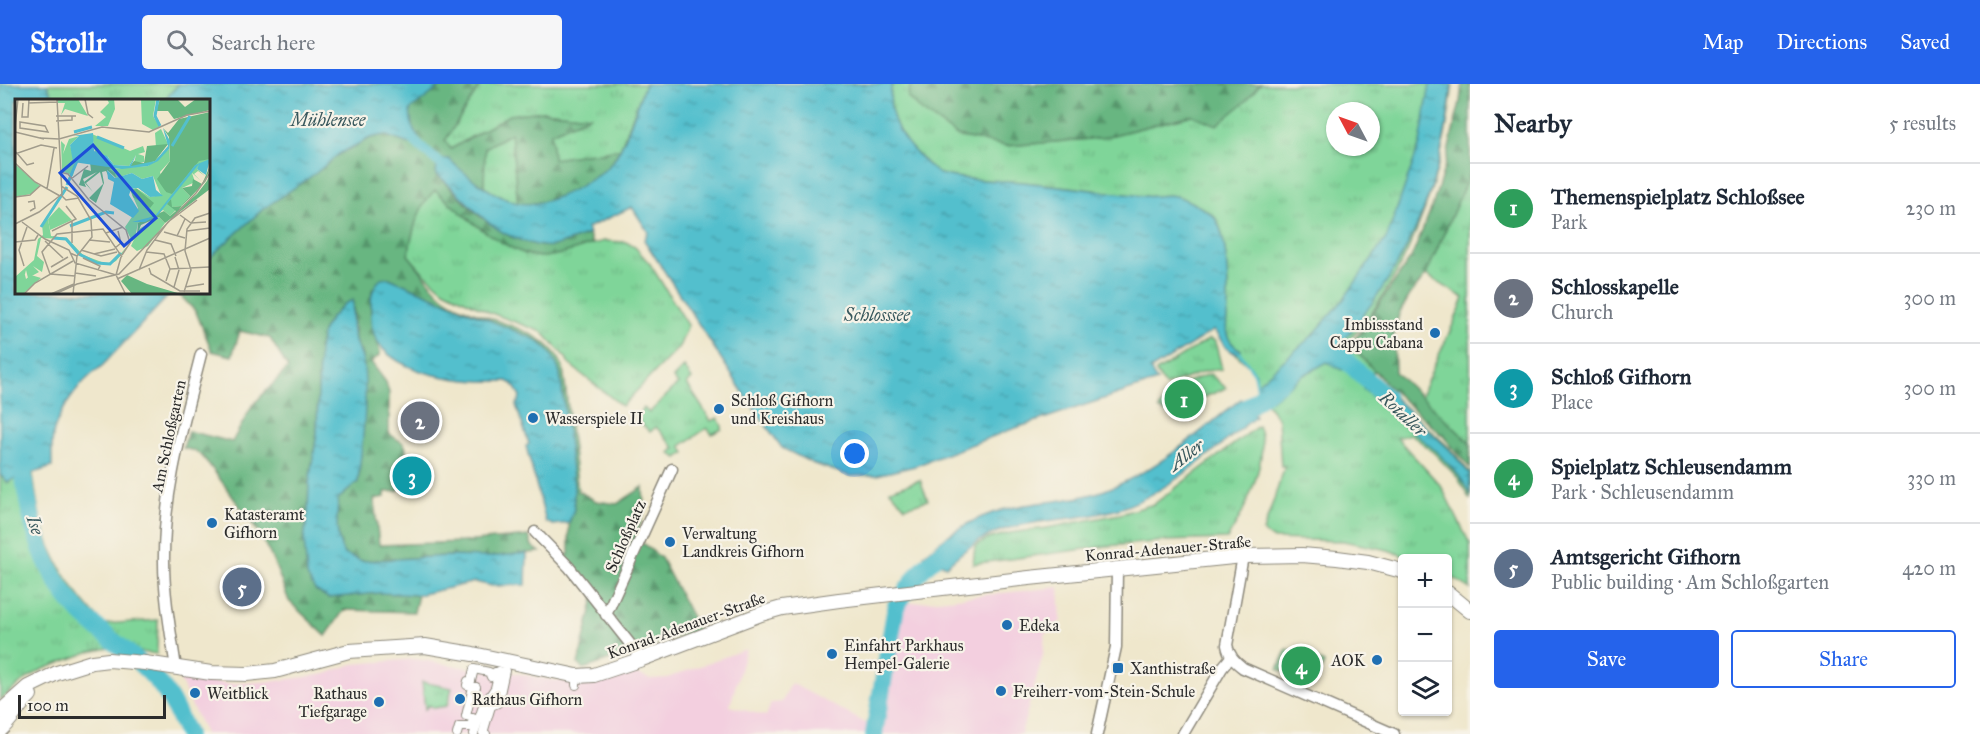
<!DOCTYPE html>
<meta charset="utf-8">
<style>
:root{--surface:#fff;--page:#f6f6f7;--text:#1f2937;--muted:#747a83;--line:#e0e1e3;--accent:#2563eb}
body{margin:0;font-family:"IM FELL Great Primer",serif;background:var(--page);color:var(--text)}
.controls{position:absolute;right:18px;bottom:18px;display:grid;overflow:hidden;border-radius:6px;box-shadow:0 2px 4px #0004}
.controls button{width:54px;height:54px;display:grid;place-items:center;padding:0;border:0;border-bottom:2px solid var(--line);background:var(--surface);color:var(--text);font:30px sans-serif}
.compass{position:absolute;left:1326px;top:18px;width:54px;height:54px;border-radius:50%;background:var(--surface);box-shadow:0 2px 4px #0004;rotate:311deg}
.scale{position:absolute;left:18px;bottom:15px;width:148px;box-sizing:border-box;padding-left:6px;border:3px solid #2b2b2b;border-top:0;font-size:16px;line-height:21px;white-space:nowrap;color:#2b2b2b;-webkit-text-stroke:4px #f7f3e8;paint-order:stroke}
.you{position:absolute;left:855px;top:370px;width:21px;height:21px;margin:-15px;border:4px solid #fff;border-radius:50%;background:#1a73e8;box-shadow:0 0 0 9px #1a73e833}
.badge{display:grid;place-items:center;width:39px;height:39px;border-radius:50%;background:var(--accent);color:#fff;font-size:20px;font-weight:700}
.pin{position:absolute;translate:-50% -50%;border:3px solid #fff;box-shadow:0 2px 6px #0006}
.list{margin:0;padding:0;list-style:none}
h2{display:flex;justify-content:space-between;align-items:center;height:78px;margin:0;padding:0 24px;font-size:26px}
h2 small{font-size:20px;font-weight:400;color:var(--muted)}
.list li{display:grid;grid-template-columns:39px 1fr auto;gap:18px;align-items:center;box-sizing:border-box;height:90px;padding:0 24px;border-top:2px solid var(--line)}
.list b{display:block;font-size:22px;white-space:nowrap}
.list p{margin:0;font-size:20px;white-space:nowrap;color:var(--muted)}
.list em{font-size:20px;font-style:normal;color:var(--muted)}
.actions{display:flex;gap:12px;padding:18px 24px}
.actions a{flex:1;padding:14px 0;border:2px solid var(--accent);border-radius:6px;text-align:center;font-size:21px;color:var(--accent)}
.actions .main{background:var(--accent);color:#fff}
.icon{flex:none;width:33px;height:33px;fill:none;stroke:currentColor;stroke-width:2;stroke-linecap:round;stroke-linejoin:round}
.map{position:relative;flex:none;width:1470px;height:650px;overflow:hidden}
header{display:flex;align-items:center;gap:36px;box-sizing:border-box;height:84px;padding:0 30px;background:var(--accent);color:#fff}
header strong{font-size:28px}
nav{display:flex;gap:33px;margin-inline-start:auto;font-size:21px}
.search{width:420px;height:54px;background:var(--page);display:flex;align-items:center;gap:15px;box-sizing:border-box;padding:0 21px;border-radius:6px;color:var(--muted);font-size:22px}
main{display:flex}
aside{flex:1;background:var(--surface)}
.map>svg:first-child{display:block}
.built{fill:#f3cfdf}
.grass{fill:url(#grass-tufts);stroke:#558062;stroke-width:1.5;fill-rule:evenodd}
.forest{fill:url(#forest-firs);stroke:#497056;stroke-width:1.5}
.water{fill:url(#water-ripples);stroke:#3f757c;stroke-width:1.5}
.lines{fill:none;stroke-linecap:round;stroke-linejoin:round}
.stream{stroke:#53bfcd;stroke-width:3}
.canal{stroke:#53bfcd;stroke-width:10}
.river{stroke:#53bfcd;stroke-width:18}
.pedestrian-casing{stroke:#8d897c;stroke-width:10}
.minor-casing{stroke:#8d897c;stroke-width:13}
.tertiary-casing{stroke:#8d897c;stroke-width:16}
.pedestrian{stroke:#fff;stroke-width:8}
.minor{stroke:#fff;stroke-width:10}
.tertiary{stroke:#fff;stroke-width:14}
.poi-dot{fill:#1f6fb2;stroke:#f7f3e8;stroke-width:2}
.labels{text-anchor:middle;stroke-width:4.5;stroke-linejoin:round;paint-order:stroke}
.poi-label{font-size:16px;fill:#2b2b2b;stroke:#f7f3e8;text-anchor:start}
.street-label{font-size:16px;fill:#2b2b2b;stroke:#f7f3e8}
.water-label{font-size:18px;font-style:italic;fill:#37575c;stroke:#f7f3e8}
.inset-river{fill:none;stroke:#53bfcd;stroke-width:3}
.inset-road{fill:none;stroke:#a19c8c;stroke-width:1.5}
.view{fill:#1d4ed8;fill-opacity:0.15;stroke:#1d4ed8;stroke-width:3}
.inset-edge{fill:none;stroke:#2b2b2b;stroke-width:3}
</style>
<header>
<strong>Strollr</strong>
<div class="search"><svg class="icon" aria-label="search" viewBox="0 0 24 24"><circle cx="10" cy="10" r="6"/><path d="M15 15l6 6"/></svg>Search here</div>
<nav><a>Map</a><a>Directions</a><a>Saved</a></nav>
</header>
<main>
<div class="map">
<svg width="1470" height="650" viewBox="0 0 1470 650">
<defs>
<pattern id="grass-tufts" width="24" height="20" patternUnits="userSpaceOnUse" patternTransform="scale(1.5)"><rect width="24" height="20" fill="#7fd599"/><path d="M3 7l-1-3M5 7V3M7 7l1-3M15 17l-1-3M17 17v-4M19 17l1-3" fill="none" stroke="#6eb784"/></pattern>
<pattern id="forest-firs" width="22" height="20" patternUnits="userSpaceOnUse" patternTransform="scale(1.5)"><rect width="22" height="20" fill="#67b681"/><path d="M5 1l3.5 6h-7zM16 11l3.5 6h-7z" fill="#55946a"/></pattern>
<pattern id="water-ripples" width="26" height="14" patternUnits="userSpaceOnUse" patternTransform="scale(1.5)"><rect width="26" height="14" fill="#53bfcd"/><path d="M2 4q2-2 4 0t4 0M15 11q2-2 4 0t4 0" fill="none" stroke="#459ba7"/></pattern>
</defs>
<rect width="100%" height="100%" fill="#f7f3e8"/>
<filter id="ink" filterUnits="userSpaceOnUse"><feTurbulence type="fractalNoise" baseFrequency=".0167" numOctaves="2"/><feDisplacementMap in="SourceGraphic" scale="12" xChannelSelector="R" yChannelSelector="G"/><feConvolveMatrix kernelMatrix="1 2 1 2 8 2 1 2 1" color-interpolation-filters="sRGB"/></filter>
<filter id="wash" filterUnits="userSpaceOnUse"><feTurbulence type="fractalNoise" baseFrequency=".008" numOctaves="4" result="noise"/><feDisplacementMap in="SourceGraphic" scale="24" xChannelSelector="R" yChannelSelector="G"/><feGaussianBlur stdDeviation="1.35" result="paint"/><feColorMatrix in="noise" values="0 0 0 0 0 0 0 0 0 0 0 0 0 0 0 0 0 1.4 0 .05"/><feComposite in="paint" operator="in"/></filter>
<g filter="url(#wash)">
<rect width="100%" height="100%" fill="#efe7cc"/>
<!-- built -->
<path class="built" d="M1059,503L1061,537L1045,550L1043,571L1021,650H880L901,520Z
M746,565L730,622L766,632L771,619L782,618L791,599L873,643L871,650H205L179,594L229,600L276,597L326,590L353,580L416,575L474,585L505,587L551,596L586,598L608,595L630,588L650,595L667,594Z"/>
<!-- grass -->
<path class="grass" d="M47,0H179L164,16H54Z
M481,0H645L620,65L553,75L550,49L588,32L543,27L509,31L451,65L444,57Z
M892,0H911L908,14L919,25L957,52L1007,62L1101,54L1245,18L1260,0H1453C1444,81 1419,161 1372,228C1364,239 1355,250 1346,260L1375,285L1370,292L1450,364L1470,389V416L1458,394L1435,370L1411,350L1397,354L1441,402L1470,460V505L1448,491V474H1409L1388,466L1343,457L1273,455L1263,448L1285,382H1281L1278,335L1257,306L1256,289L1236,270L1241,266C1219,254 1228,238 1228,218C1228,197 1227,151 1215,133C1210,127 1184,114 1175,112C1165,109 1154,114 1143,112C1103,108 1062,101 1021,98C995,96 966,97 940,90C933,88 928,80 923,76C901,56 885,30 892,0ZM1335,27H1371V63H1335Z
M511,49L518,120L502,115L484,103L485,64Z
M1470,89V360L1421,312C1434,279 1451,248 1464,214L1426,191Z
M435,105L482,146L507,161L554,171L604,157L626,158L635,163L650,180L688,241L679,263L622,322L569,280L566,274L542,248L491,229L444,206L423,188L408,171C413,146 417,124 435,105Z
M1209,255L1215,257L1222,285L1206,287L1165,302L1156,288Z
M684,283L692,295L687,300L711,337L718,334L722,342V345L712,350L707,344L681,362L685,369L677,374L670,369L675,364L656,343L650,348L639,337L638,331L644,324L649,329L678,300L673,294Z
M1210,290L1226,304L1167,329L1159,325L1176,302Z
M1258,342C1272,371 1244,429 1227,455L1166,457L1107,462L973,480L975,462L987,455L1010,449L1047,444L1120,430L1154,420Z
M23,390H33C35,405 37,421 41,436C52,476 75,511 104,540L158,536L157,570L109,564L89,568L41,586L25,596L0,616V391L8,398Z
M920,396L928,416L905,423L890,406Z
M1287,565L1324,579L1316,599L1278,585Z
M422,598L452,604L447,622L434,624L429,621L425,625Z"/>
<!-- forest -->
<path class="forest" d="M444,0H481L445,57L451,65L509,31L543,27L590,32L551,49L553,75L620,65C615,73 611,82 604,88C584,105 543,122 518,120L511,49L485,64L484,103L464,90L449,75L438,81L436,90L478,131L511,153L542,162H553L589,150L592,160C577,165 560,172 543,173C508,173 460,128 435,106C417,124 413,146 408,171C418,182 433,205 444,213C480,239 546,239 563,283L578,407L596,417L617,420L643,403L644,427L636,454L661,474L698,545L584,585L578,580L595,510L562,470L569,471V439L574,425V402L560,290L544,262L534,255L389,194L372,206C371,219 369,233 373,247C375,256 380,259 380,271L371,278L386,298L389,309V349C394,355 401,356 404,360C410,368 403,401 398,407L385,408V413L374,415L379,461L462,458L529,452L532,462L540,468L488,473L446,472L362,477L344,471C335,452 337,435 338,415L358,398L363,348L364,282L361,268L355,258L353,217L344,220L330,235L322,248L319,266L317,349L309,399L308,428L304,455L328,514L379,509L418,511L414,528L344,526L326,552L289,517L273,476L259,449L217,391L203,373L195,367L183,364L188,347L232,358L252,322L288,284L270,254L240,247L232,272L212,267L196,228L178,209L208,208L209,174L263,125L316,89L339,70L370,54L384,51L409,60L418,52L412,42L409,26Z
M911,0H1260L1245,18L1217,41L1192,31L1101,54L1007,62L957,52L919,25L908,13Z
M1462,0H1470V89L1426,191L1410,211L1399,230L1394,249L1395,288L1467,356L1470,360V384L1443,352L1386,300L1351,261L1412,172L1433,120L1445,81L1460,18Z"/>
<!-- water -->
<path class="water" d="M0,0H47L54,16H16V208L171,209L102,282C82,296 62,322 54,346C51,357 52,371 52,383C36,389 23,390 8,398L0,391Z
M179,0H444L410,26L412,42L418,52L414,58L409,60L384,51L370,54L339,70L316,89L263,125L209,174L208,16H164Z
M645,0H892C885,30 901,56 923,76C928,81 934,88 940,90C966,97 995,96 1022,98C1062,102 1103,108 1144,112C1154,114 1166,109 1175,112C1184,114 1210,127 1215,134C1227,151 1228,197 1228,219C1228,239 1219,254 1241,266L1236,270L1226,264L1214,246L1150,286L1157,297L1007,347L915,382L877,391L850,392L814,380L782,364L748,316L644,156L648,148L632,123L587,144L589,150C577,154 565,159 553,162C543,164 534,160 525,158C481,144 470,115 436,90L437,79L441,75H449C460,86 471,94 484,103C510,119 523,125 552,115C562,111 573,107 582,101C593,94 605,88 614,76C628,54 635,25 645,0Z
M1430,0H1452C1441,108 1409,177 1341,260L1351,273L1342,286L1327,278L1302,292L1271,316L1257,300L1314,250L1343,216L1387,153L1420,59Z
M389,194L534,255C549,265 555,273 560,290L574,402V425L569,439L553,441L546,438L526,362L529,360L516,321L519,317L520,312L513,300L507,297C462,299 367,291 371,229C371,216 370,204 381,195Z
M353,216C352,229 351,245 355,257C358,267 363,271 364,283C368,321 362,360 358,398L338,415C337,435 335,452 344,470L362,477L447,472L488,473L527,469L526,501L492,502L475,498L418,511L379,509L328,514L315,506L307,492L304,455L308,428L309,399L317,349L319,266L322,248L330,235L344,220Z
M1373,293L1450,366L1469,389L1470,411L1461,394L1438,369L1363,305Z
M1241,315L1244,318L1247,316L1256,327L1253,330L1255,333C1217,364 1171,406 1124,423C1083,438 1028,433 990,451C973,459 960,470 946,482L924,471C951,446 984,428 1020,422C1048,417 1078,416 1105,406C1157,387 1198,349 1241,315Z"/>
<g class="lines">
<!-- stream -->
<path class="stream" d="M1239,268L1255,290L1257,303L1262,311"/>
<!-- canal -->
<path class="canal" d="M406,47C417,63 435,74 449,87"/>
<!-- river -->
<path class="river" d="M1330,261L1386,314
M1231,336L1285,294
M21,367C26,423 39,485 80,528C104,553 136,571 158,598C172,614 178,632 187,650
M874,650L896,522L919,489L938,470L952,460"/>
</g>
</g>
<g filter="url(#ink)">
<g class="lines">
<defs>
<path id="pedestrian" d="M576,599V601
M457,650L459,643H471L473,634L466,632L472,607L474,608L476,603L467,601L468,597H471L474,585L489,588L491,593L496,591L495,588L505,587L498,619L491,622L483,649L486,650
M474,650L483,622L495,604L499,587"/>
<path id="minor" d="M535,448L569,483L642,575
M1243,472L1227,561C1229,572 1235,578 1243,584L1394,650
M606,531L672,385
M176,584C171,550 164,513 164,478C163,407 184,338 201,270
M1097,650L1116,563L1117,485
M1183,650L1222,584L1231,573"/>
<path id="tertiary" d="M1448,509L1470,527
M0,628L28,603L57,589L92,578L109,576L145,579L211,589L247,590L275,587L349,567L425,562L473,570L577,592L594,591L642,575L761,530L782,524L839,516L1029,494L1243,472L1302,471L1337,474L1368,478L1402,487
M0,646C12,636 18,622 30,611"/>
</defs>
<!-- pedestrian casing -->
<use href="#pedestrian" class="pedestrian-casing"/>
<!-- minor casing -->
<use href="#minor" class="minor-casing"/>
<!-- tertiary casing -->
<use href="#tertiary" class="tertiary-casing"/>
<!-- pedestrian -->
<use href="#pedestrian" class="pedestrian"/>
<!-- minor -->
<use href="#minor" class="minor"/>
<!-- tertiary -->
<use href="#tertiary" class="tertiary"/>
</g>
</g>
<!-- markers -->
<g class="poi-dot">
<circle cx="1435" cy="249" r="6"/>
<circle cx="719" cy="325" r="6"/>
<circle cx="533" cy="334" r="6"/>
<circle cx="212" cy="439" r="6"/>
<circle cx="670" cy="458" r="6"/>
<circle cx="1007" cy="541" r="6"/>
<circle cx="832" cy="570" r="6"/>
<circle cx="1377" cy="576" r="6"/>
<rect x="1112" y="578" width="12" height="12" rx="3"/>
<circle cx="1001" cy="607" r="6"/>
<circle cx="195" cy="609" r="6"/>
<circle cx="460" cy="615" r="6"/>
<circle cx="379" cy="618" r="6"/>
</g>
<g class="labels">
<!-- poi labels -->
<g class="poi-label">
<text x="1423" y="246" text-anchor="end">Imbissstand<tspan x="1423" dy="18">Cappu Cabana</tspan></text>
<text x="731" y="322">Schloß Gifhorn<tspan x="731" dy="18">und Kreishaus</tspan></text>
<text x="545" y="340">Wasserspiele II</text>
<text x="224" y="436">Katasteramt<tspan x="224" dy="18">Gifhorn</tspan></text>
<text x="682" y="455">Verwaltung<tspan x="682" dy="18">Landkreis Gifhorn</tspan></text>
<text x="1019" y="547">Edeka</text>
<text x="844" y="567">Einfahrt Parkhaus<tspan x="844" dy="18">Hempel-Galerie</tspan></text>
<text x="1365" y="582" text-anchor="end">AOK</text>
<text x="1130" y="590">Xanthistraße</text>
<text x="1013" y="613">Freiherr-vom-Stein-Schule</text>
<text x="207" y="615">Weitblick</text>
<text x="367" y="615" text-anchor="end">Rathaus<tspan x="367" dy="18">Tiefgarage</tspan></text>
<text x="472" y="621">Rathaus Gifhorn</text>
</g>
<!-- street labels -->
<g class="street-label">
<text transform="translate(168 352) rotate(-78)" y="6">Am Schloßgarten</text>
<text transform="translate(625 452) rotate(-66)" y="6">Schloßplatz</text>
<text transform="translate(1168 464) rotate(-5)" y="6">Konrad-Adenauer-Straße</text>
<text transform="translate(686 541) rotate(-20)" y="6">Konrad-Adenauer-Straße</text>
</g>
<!-- water labels -->
<g class="water-label">
<text x="328" y="42">Mühlensee</text>
<text x="877" y="237">Schlosssee</text>
<text transform="translate(1403 330) rotate(43)" y="6">Rotaller</text>
<text transform="translate(1186 371) rotate(-38)" y="6">Aller</text>
<text transform="translate(35 441) rotate(72)" y="6">Ise</text>
</g>
</g>
<!-- overview -->
<g transform="translate(15 15)">
<rect width="195" height="195" fill="#efe7cc"/>
<path d="M43,0H63L73,17L50,10L46,16L50,4H42ZM92,0H99L100,10L93,27H80L91,18L85,13L94,4ZM146,30L153,45L141,59L140,52L132,55V48H141L140,34ZM77,35L115,52L128,47L130,53L123,55L129,57V63L119,64L121,56L114,67L99,66L93,58L80,53L78,41L64,37L55,46L60,64L58,77L47,72L46,42L50,46L48,55L54,40L68,36ZM154,50L155,62L145,73L151,93L175,64L195,55V62L185,65L182,70L190,77L183,72L179,75L186,82L177,74L180,83L167,89L175,97L166,107L158,108L161,111L155,117L148,111L136,121L123,124L120,139L101,162L93,166L82,164L64,156L51,140L26,139L22,157L29,163L27,173L18,167L24,173L13,179L11,171L10,175L0,178L19,161L23,140L28,136L27,125L33,120L36,137L52,139L68,156L92,165L101,160L117,142L110,128L123,109L115,91L121,89L135,98L146,96L138,77L127,80L117,74L101,79L94,70L133,67ZM144,118L150,124L133,147L122,152L116,147L124,130Z" fill="#7fd599"/>
<path d="M145,0H162L170,8L181,0H195V11L159,20L153,12H141ZM195,13V60L184,62L157,95L151,93L142,80L155,62L154,38L148,29L153,34L164,20ZM153,45L140,62L126,67H115L119,62L129,64L132,47ZM75,63L103,69L94,70L100,74L101,79L92,71L96,82L91,72L87,73L89,84L81,104L74,99L88,85L85,73L71,84L78,93L69,83L82,73L68,80L71,88L64,86L69,70L76,72ZM195,67L191,82L164,110L182,95L192,82L195,75V90L150,124L144,118L126,126L122,136L123,124L149,112L155,117L161,112L152,105L156,100L157,108L166,107L175,97L167,89L177,87L178,80L187,85ZM122,90L139,104L135,109L118,98L116,91ZM112,176L132,185L166,195H117L106,182Z" fill="#67b681"/>
<path d="M126,0H141L138,17L145,28L138,31L127,25Z" fill="#7fd599"/>
<path d="M0,65L25,87L16,95L0,98Z" fill="#7fd599"/>
<path d="M44,108L57,121L35,131L33,120ZM9,172L11,180L16,176L26,179L8,195H0V178Z" fill="#7fd599"/>
<path d="M148,29L155,42L154,50L143,62L133,67L107,70L58,63L55,46L64,37H58L78,34L79,52L92,57L99,66L114,67L121,56L116,67L140,62L153,47ZM195,60L191,76L182,70L184,65L143,116L130,123H117L140,117L180,66ZM92,71L100,79L117,74L127,80L138,77L141,91L148,97L135,98L123,89L116,90L114,96L124,112L118,119L95,105L99,83L93,80Z" fill="#53bfcd"/>
<path class="inset-river" d="M143,0L140,17L145,27M59,33L77,28M82,38L109,49M157,47L175,17M52,86L62,62M55,127L91,113L99,114M26,128L52,88M38,139L51,140L64,155L82,164L95,165L106,154"/>
<path class="inset-road" d="M70,0L73,15L78,19M8,4L7,18H13L14,0M13,4L42,3M41,17H61M41,22L57,21V17M5,23L30,27L33,33L5,29ZM0,28L3,0M0,33L29,40M25,39L44,40L87,28L134,33L172,16L195,12M1,53L12,66L19,64M0,55L26,46L42,49M0,64L20,83L45,97M45,73L53,75L74,101L111,131L115,144L107,156M56,80L73,67M46,87L62,97L76,121L77,138L62,157L55,154M32,90L39,49M46,96L51,101L64,99M0,98L15,96L26,86M13,103L19,102L20,109L15,112M165,116L176,124L191,123M7,123L30,140L54,151L60,164L101,176M0,125L24,113L47,95L42,0M37,132L61,120L51,107M172,132L195,129M149,133L170,139M91,134L108,128M162,137L170,120M74,141L95,143M140,141L156,145L161,157M30,142L48,159M0,143L20,141L23,136M57,144V122M100,149L106,144L103,132M66,151L86,157L102,153M131,153L149,155L155,170L151,182M79,155L100,150M106,158L101,176L110,194M68,159L85,167L83,171M9,167L4,151L12,128M36,168L53,158M134,169L136,175L165,192H185M155,170L194,168M124,171L132,151L153,123L182,101M60,174L81,177M35,175L27,153L42,135L88,130L107,158M35,175L60,177M102,180L195,139M159,188L164,171L160,158M170,188L189,185M169,193L176,171L170,152L172,130L180,119L195,114M9,195L20,184L58,162M36,195L59,185M40,195L62,185L104,175L181,94L195,74M58,195L62,157"/>
<path class="view" d="M78,46L141,119L109,147L45,74Z"/>
<rect width="195" height="195" class="inset-edge"/>
</g>
</svg>
<div class="controls">
<button>+</button>
<button>−</button>
<button><svg class="icon" aria-label="layers" viewBox="0 0 24 24"><path d="M12 4l9 5-9 5-9-5zM3 14l9 5 9-5"/></svg></button>
</div>
<svg class="compass" viewBox="-18 -18 36 36"><path d="M0-13l5 13h-10z" fill="#e53935"/><path d="M0 13l5-13h-10z" fill="#747a83"/></svg>
<div class="scale">100 m</div>
<div class="you"></div>
<div class="pin badge" style="left:1184px;top:315px;background:#2e9e5b">1</div>
<div class="pin badge" style="left:420px;top:337px;background:#6b7280">2</div>
<div class="pin badge" style="left:412px;top:392px;background:#0f9aa8">3</div>
<div class="pin badge" style="left:1301px;top:582px;background:#2e9e5b">4</div>
<div class="pin badge" style="left:242px;top:503px;background:#5c6f8a">5</div>
</div>
<aside>
<h2>Nearby<small>5 results</small></h2>
<ul class="list">
<li><span class="badge" style="background:#2e9e5b">1</span><div><b>Themenspielplatz Schloßsee</b><p>Park</p></div><em>230 m</em></li>
<li><span class="badge" style="background:#6b7280">2</span><div><b>Schlosskapelle</b><p>Church</p></div><em>300 m</em></li>
<li><span class="badge" style="background:#0f9aa8">3</span><div><b>Schloß Gifhorn</b><p>Place</p></div><em>300 m</em></li>
<li><span class="badge" style="background:#2e9e5b">4</span><div><b>Spielplatz Schleusendamm</b><p>Park · Schleusendamm</p></div><em>330 m</em></li>
<li><span class="badge" style="background:#5c6f8a">5</span><div><b>Amtsgericht Gifhorn</b><p>Public building · Am Schloßgarten</p></div><em>420 m</em></li>
</ul>
<div class="actions"><a class="main">Save</a><a>Share</a></div>
</aside>
</main>
